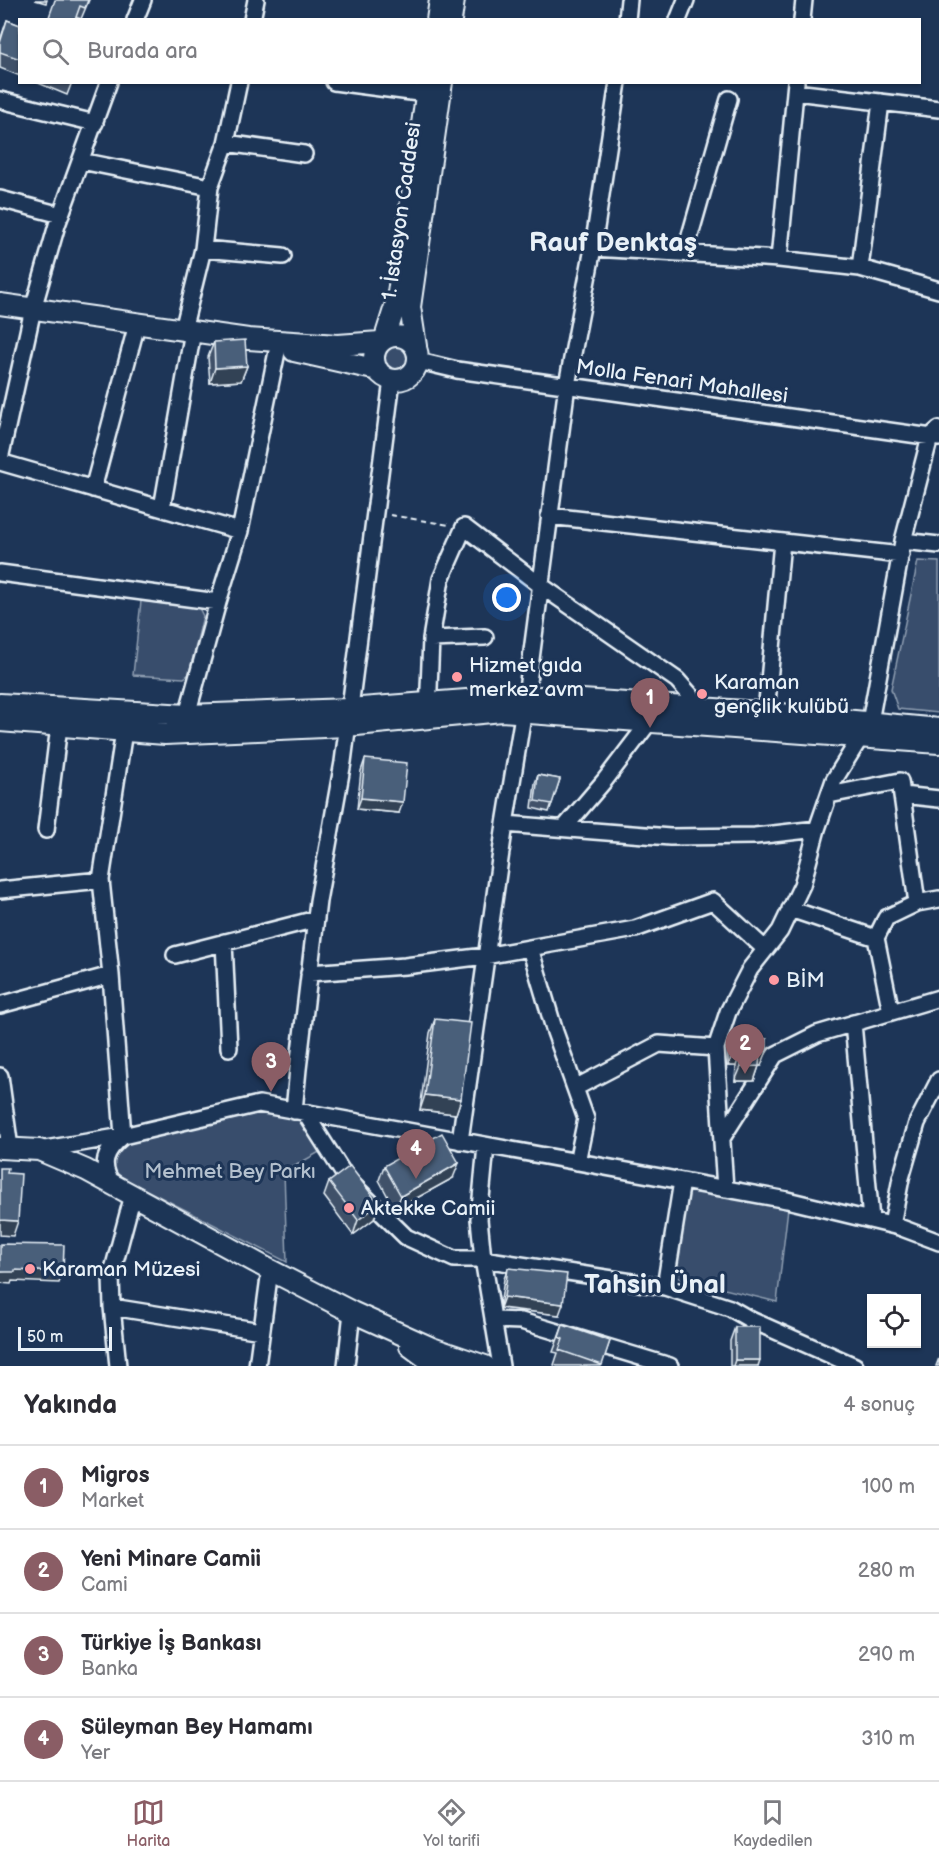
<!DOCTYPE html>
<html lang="tr">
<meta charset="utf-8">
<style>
:root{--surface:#fff;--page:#f2f2f3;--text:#2b2b33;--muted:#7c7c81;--line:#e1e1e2;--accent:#8a5d65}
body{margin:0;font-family:"Balsamiq Sans",sans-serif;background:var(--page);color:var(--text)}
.controls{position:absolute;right:18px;bottom:18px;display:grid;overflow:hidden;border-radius:0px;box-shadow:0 2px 4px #0004}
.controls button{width:54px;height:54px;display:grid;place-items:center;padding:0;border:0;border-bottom:2px solid var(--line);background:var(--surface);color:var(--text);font:30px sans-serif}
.scale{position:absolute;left:18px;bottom:15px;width:94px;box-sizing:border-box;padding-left:6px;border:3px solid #e8f1f8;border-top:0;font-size:16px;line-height:21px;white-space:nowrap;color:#e8f1f8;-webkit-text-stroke:4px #1d3557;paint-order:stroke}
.you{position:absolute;left:507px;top:598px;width:21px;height:21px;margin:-15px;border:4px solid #fff;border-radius:50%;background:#1a73e8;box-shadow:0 0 0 9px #1a73e833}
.badge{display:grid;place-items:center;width:39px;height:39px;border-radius:50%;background:var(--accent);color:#fff;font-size:20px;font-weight:700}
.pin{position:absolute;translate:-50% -50px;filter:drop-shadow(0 2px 3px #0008)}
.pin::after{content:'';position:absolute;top:32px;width:21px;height:18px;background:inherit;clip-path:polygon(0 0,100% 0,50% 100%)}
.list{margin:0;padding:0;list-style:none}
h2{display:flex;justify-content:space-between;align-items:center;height:78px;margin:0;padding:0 24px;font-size:26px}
h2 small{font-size:20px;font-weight:400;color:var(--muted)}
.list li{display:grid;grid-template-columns:39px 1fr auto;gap:18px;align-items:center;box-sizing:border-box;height:84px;padding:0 24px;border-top:2px solid var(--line)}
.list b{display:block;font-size:22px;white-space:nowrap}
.list p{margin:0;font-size:20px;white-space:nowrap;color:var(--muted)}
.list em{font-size:20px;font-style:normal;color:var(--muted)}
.icon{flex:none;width:33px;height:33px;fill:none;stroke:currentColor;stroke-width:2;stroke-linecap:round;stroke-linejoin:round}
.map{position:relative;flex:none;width:939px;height:1366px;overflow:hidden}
.search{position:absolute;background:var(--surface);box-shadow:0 2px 4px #0004;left:18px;right:18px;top:18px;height:66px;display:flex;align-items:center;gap:15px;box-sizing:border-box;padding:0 21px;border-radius:0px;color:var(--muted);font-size:22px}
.sheet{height:414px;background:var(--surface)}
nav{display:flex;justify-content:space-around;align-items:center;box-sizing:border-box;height:84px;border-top:2px solid var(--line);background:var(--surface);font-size:16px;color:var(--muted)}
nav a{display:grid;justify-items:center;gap:3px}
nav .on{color:var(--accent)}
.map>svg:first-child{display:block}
.green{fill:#374d6c;stroke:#909fb2;stroke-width:1.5}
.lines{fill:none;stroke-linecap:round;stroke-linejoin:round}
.minor-casing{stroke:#e8f1f8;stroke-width:20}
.major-casing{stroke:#e8f1f8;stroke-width:24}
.path{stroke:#e8f1f8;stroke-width:2;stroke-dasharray:6 4.5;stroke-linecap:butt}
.minor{stroke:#1d3557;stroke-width:15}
.major{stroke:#1d3557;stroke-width:20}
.wall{fill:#3f5169;stroke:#e8f1f8;stroke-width:1.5}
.shaded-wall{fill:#334255;stroke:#e8f1f8;stroke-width:1.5}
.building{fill:#495e7a;stroke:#e8f1f8;stroke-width:1.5}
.poi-dot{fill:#ff9aa2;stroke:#1d3557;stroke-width:2}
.labels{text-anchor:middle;stroke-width:6;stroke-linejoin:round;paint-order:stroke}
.street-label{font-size:21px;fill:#e8f1f8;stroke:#1d3557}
.poi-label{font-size:21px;fill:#e8f1f8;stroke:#1d3557;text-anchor:start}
.park-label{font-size:21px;fill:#b3c0ce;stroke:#1d3557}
.district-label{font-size:27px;font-weight:bold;fill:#e8f1f8;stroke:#1d3557}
</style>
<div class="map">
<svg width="939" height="1366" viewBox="0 0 939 1366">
<rect width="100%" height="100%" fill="#1d3557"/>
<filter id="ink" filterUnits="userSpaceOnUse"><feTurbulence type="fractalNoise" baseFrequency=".0167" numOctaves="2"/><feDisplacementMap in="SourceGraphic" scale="12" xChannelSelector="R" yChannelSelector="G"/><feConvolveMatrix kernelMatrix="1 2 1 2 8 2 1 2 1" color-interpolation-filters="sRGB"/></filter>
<g filter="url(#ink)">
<!-- green -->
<path class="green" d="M381 357a15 15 0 1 1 30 0a15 15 0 1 1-30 0Z
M918,561L939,562V713L898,709L891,689Z
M141,601L199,608L203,616L189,674L184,678L133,675Z
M260,1108L302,1116L323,1150L284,1172L287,1262L121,1177C110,1167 109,1153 120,1143Z
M687,1190L788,1208L777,1302L672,1276Z"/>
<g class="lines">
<defs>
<path id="minor" d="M135,20L143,0
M252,20L256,0
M627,20L629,0
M678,20L686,0
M802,20L804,0
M334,82L426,94
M795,92L939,109
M0,100L95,123
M226,143L304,154
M81,161L210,187
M0,199L61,215
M593,248L779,259L860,268L939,290
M203,249L283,256
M685,253L729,99
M779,259L796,82
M860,268L881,102
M183,330L203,249L210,187L226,143L239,82
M419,361L457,370L939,438
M0,459L33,309L57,225L109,82
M0,462L240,531
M93,489L137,324
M162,508L193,331
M549,516L901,555
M903,541L939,545
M0,573L218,602
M431,639L485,637
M428,713L431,639L441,579L464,527L540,585L677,680L702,708
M766,713L782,542
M187,715L218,602L240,531L278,347
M829,795L900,781L917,903
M902,795L939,799
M505,824L670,837L755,836L817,829
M564,828L605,780L650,721
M46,830L59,726
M0,890L101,880
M790,909L876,938L891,1012
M876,938L886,918L917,903L939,899
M224,942L229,1048
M530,948L555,1032L586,1119L577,1162
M175,955L316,919
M309,973L405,966L485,956L635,929L713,901L765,949
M0,1005L111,975
M853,1023L871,1220
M0,1076L10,1148
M575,1088L659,1044L716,1048
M294,1111L298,1069L318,901L343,762L392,380
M305,1113L347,1179L406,1237L454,1259H483L665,1287L730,1308L751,1320L855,1366
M722,1138L775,1055L817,1034L939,998
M460,1141L505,824L526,697L567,385L593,248L618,82
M486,1146L479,1219L483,1259L501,1366
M39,1150L123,1136L259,1104L787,1200L899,1227L939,1242
M113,1185C99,1164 105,1151 123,1136L111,975L101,880L124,731
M725,1189L716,1048L728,1012L750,969L780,931L802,885L817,829L834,780L870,722L903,541L930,437L939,429
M892,1225L901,1178L917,1123L939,1080
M665,1287L682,1181
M112,1307L261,1331
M493,1320L521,1321L670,1366
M118,1366L112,1307L111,1277L133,1195
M257,1366L270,1270
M346,1366L352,1312"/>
<path id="major" d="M437,20L440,0
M451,20L454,0
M0,304L248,339L338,345L380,342
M374 358a22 22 0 1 1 44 0a22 22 0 1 1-44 0Z
M385,338L397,300L428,82
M416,346L410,307L442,82
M294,351L378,370
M0,704L187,715L348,709L506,697H538L759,712L939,729
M0,721L165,734L346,726L502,711L939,743
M0,1148L39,1150L86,1170L270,1270L352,1312L432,1348L485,1366
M410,1346L437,1366"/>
</defs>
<!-- minor casing -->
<use href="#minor" class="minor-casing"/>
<!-- major casing -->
<use href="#major" class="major-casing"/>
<!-- path -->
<path class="path" d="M390,515L449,525"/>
<!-- minor -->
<use href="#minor" class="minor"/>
<!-- major -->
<use href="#major" class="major"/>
</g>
<!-- wall -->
<path class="wall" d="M35,0H47L46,3Z
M89,0L81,19L76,17L48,20Z
M7,20L20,25V76L0,68V40Z
M36,82H72L67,95Z
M214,342L247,366L241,381L210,383L208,357Z
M365,759L399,813L357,809L361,771Z
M538,775L560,779L549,812L532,808L535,783Z
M435,1019L461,1099L456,1114L420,1110L430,1033Z
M733,1037L761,1066H759L754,1081H735L736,1066H728V1052Z
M384,1166L453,1178L395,1210L379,1180Z
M329,1182L379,1204L374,1219L353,1235L324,1196Z
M508,1268L559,1315L500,1308L504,1279Z
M563,1325L610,1341L601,1366H557L554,1365L558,1353L553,1352Z
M735,1327L758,1366H730V1341Z"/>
<!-- shaded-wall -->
<path class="shaded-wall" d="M247,366L241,381L210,383L215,368Z
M361,798L403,802L399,813L357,809Z
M734,1051L741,1052L736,1066H728Z
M767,1051L761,1066H755H759L754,1081H735L741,1067L760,1052Z
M425,1095L461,1099L456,1114L420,1110Z
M459,1163L453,1178L395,1210L401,1196Z
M379,1204L374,1219L353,1235L358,1220Z
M0,1220L18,1221L13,1236L0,1235Z
M15,1270L63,1272L59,1283L12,1281L11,1284L0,1283V1272Z
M504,1297L563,1304L559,1315L500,1308Z
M735,1360H760L758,1366H733Z"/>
<!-- building -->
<path class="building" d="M55,0H88L85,8L80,6L75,20H48Z
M7,20L20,25V59L0,52V43Z
M245,340L247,366L215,368L214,342Z
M365,759L407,763L403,802L361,798Z
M538,775L560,779L552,804L535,801Z
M435,1019L471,1023L461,1099L425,1095Z
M733,1037L767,1039V1051L760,1052L759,1066L741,1067V1052L734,1051Z
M442,1133L459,1163L401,1196L384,1166Z
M350,1166L379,1204L358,1220L329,1182Z
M0,1168H8L7,1173L21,1174L18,1221L0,1220Z
M0,1244L64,1245L63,1272L15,1270V1272H0Z
M508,1268L567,1274L563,1304L504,1297Z
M563,1325L610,1341L602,1365L559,1350L563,1339L559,1337Z
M735,1327H760V1360H735Z
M939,1358V1366H936Z"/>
</g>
<!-- markers -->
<g class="poi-dot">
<circle cx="457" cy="677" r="6"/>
<circle cx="702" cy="694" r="6"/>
<circle cx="774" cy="980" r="6"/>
<circle cx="349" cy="1208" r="6"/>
<circle cx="30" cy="1269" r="6"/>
</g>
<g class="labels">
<!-- street labels -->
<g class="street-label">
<text transform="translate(401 211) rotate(-82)" y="7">1. İstasyon Caddesi</text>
<text transform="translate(682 381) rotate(8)" y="7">Molla Fenari Mahallesi</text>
</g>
<!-- poi labels -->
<g class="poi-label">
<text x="469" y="672">Hizmet gıda<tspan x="469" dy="24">merkez avm</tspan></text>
<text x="714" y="689">Karaman<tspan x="714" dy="24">gençlik kulübü</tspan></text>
<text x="786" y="987">BİM</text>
<text x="361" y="1215">Aktekke Camii</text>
<text x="42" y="1276">Karaman Müzesi</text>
</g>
<!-- park labels -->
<g class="park-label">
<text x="230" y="1178">Mehmet Bey Parkı</text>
</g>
<!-- district labels -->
<g class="district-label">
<text x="613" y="251">Rauf Denktaş</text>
<text x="655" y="1293">Tahsin Ünal</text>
</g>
</g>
</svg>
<div class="controls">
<button><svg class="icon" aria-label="locate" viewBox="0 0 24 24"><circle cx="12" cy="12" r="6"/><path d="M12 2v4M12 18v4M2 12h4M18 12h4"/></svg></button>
</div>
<div class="scale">50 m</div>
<div class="you"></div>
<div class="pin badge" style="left:650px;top:728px">1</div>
<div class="pin badge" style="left:745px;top:1074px">2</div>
<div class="pin badge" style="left:271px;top:1092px">3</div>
<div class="pin badge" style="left:416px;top:1179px">4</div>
<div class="search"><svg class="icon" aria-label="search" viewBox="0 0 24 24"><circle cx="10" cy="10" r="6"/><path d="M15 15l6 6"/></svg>Burada ara</div>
</div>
<section class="sheet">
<h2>Yakında<small>4 sonuç</small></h2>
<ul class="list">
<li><span class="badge">1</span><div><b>Migros</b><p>Market</p></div><em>100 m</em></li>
<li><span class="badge">2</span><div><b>Yeni Minare Camii</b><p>Cami</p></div><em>280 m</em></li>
<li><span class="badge">3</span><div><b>Türkiye İş Bankası</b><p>Banka</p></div><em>290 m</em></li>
<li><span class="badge">4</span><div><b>Süleyman Bey Hamamı</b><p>Yer</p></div><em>310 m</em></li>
</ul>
</section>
<nav>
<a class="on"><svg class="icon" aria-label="map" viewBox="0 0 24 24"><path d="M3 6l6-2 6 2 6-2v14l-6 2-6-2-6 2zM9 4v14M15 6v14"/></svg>Harita</a>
<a><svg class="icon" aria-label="directions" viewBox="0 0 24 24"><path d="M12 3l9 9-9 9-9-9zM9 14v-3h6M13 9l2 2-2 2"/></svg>Yol tarifi</a>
<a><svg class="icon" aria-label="saved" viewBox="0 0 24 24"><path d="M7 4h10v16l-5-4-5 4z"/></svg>Kaydedilen</a>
</nav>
